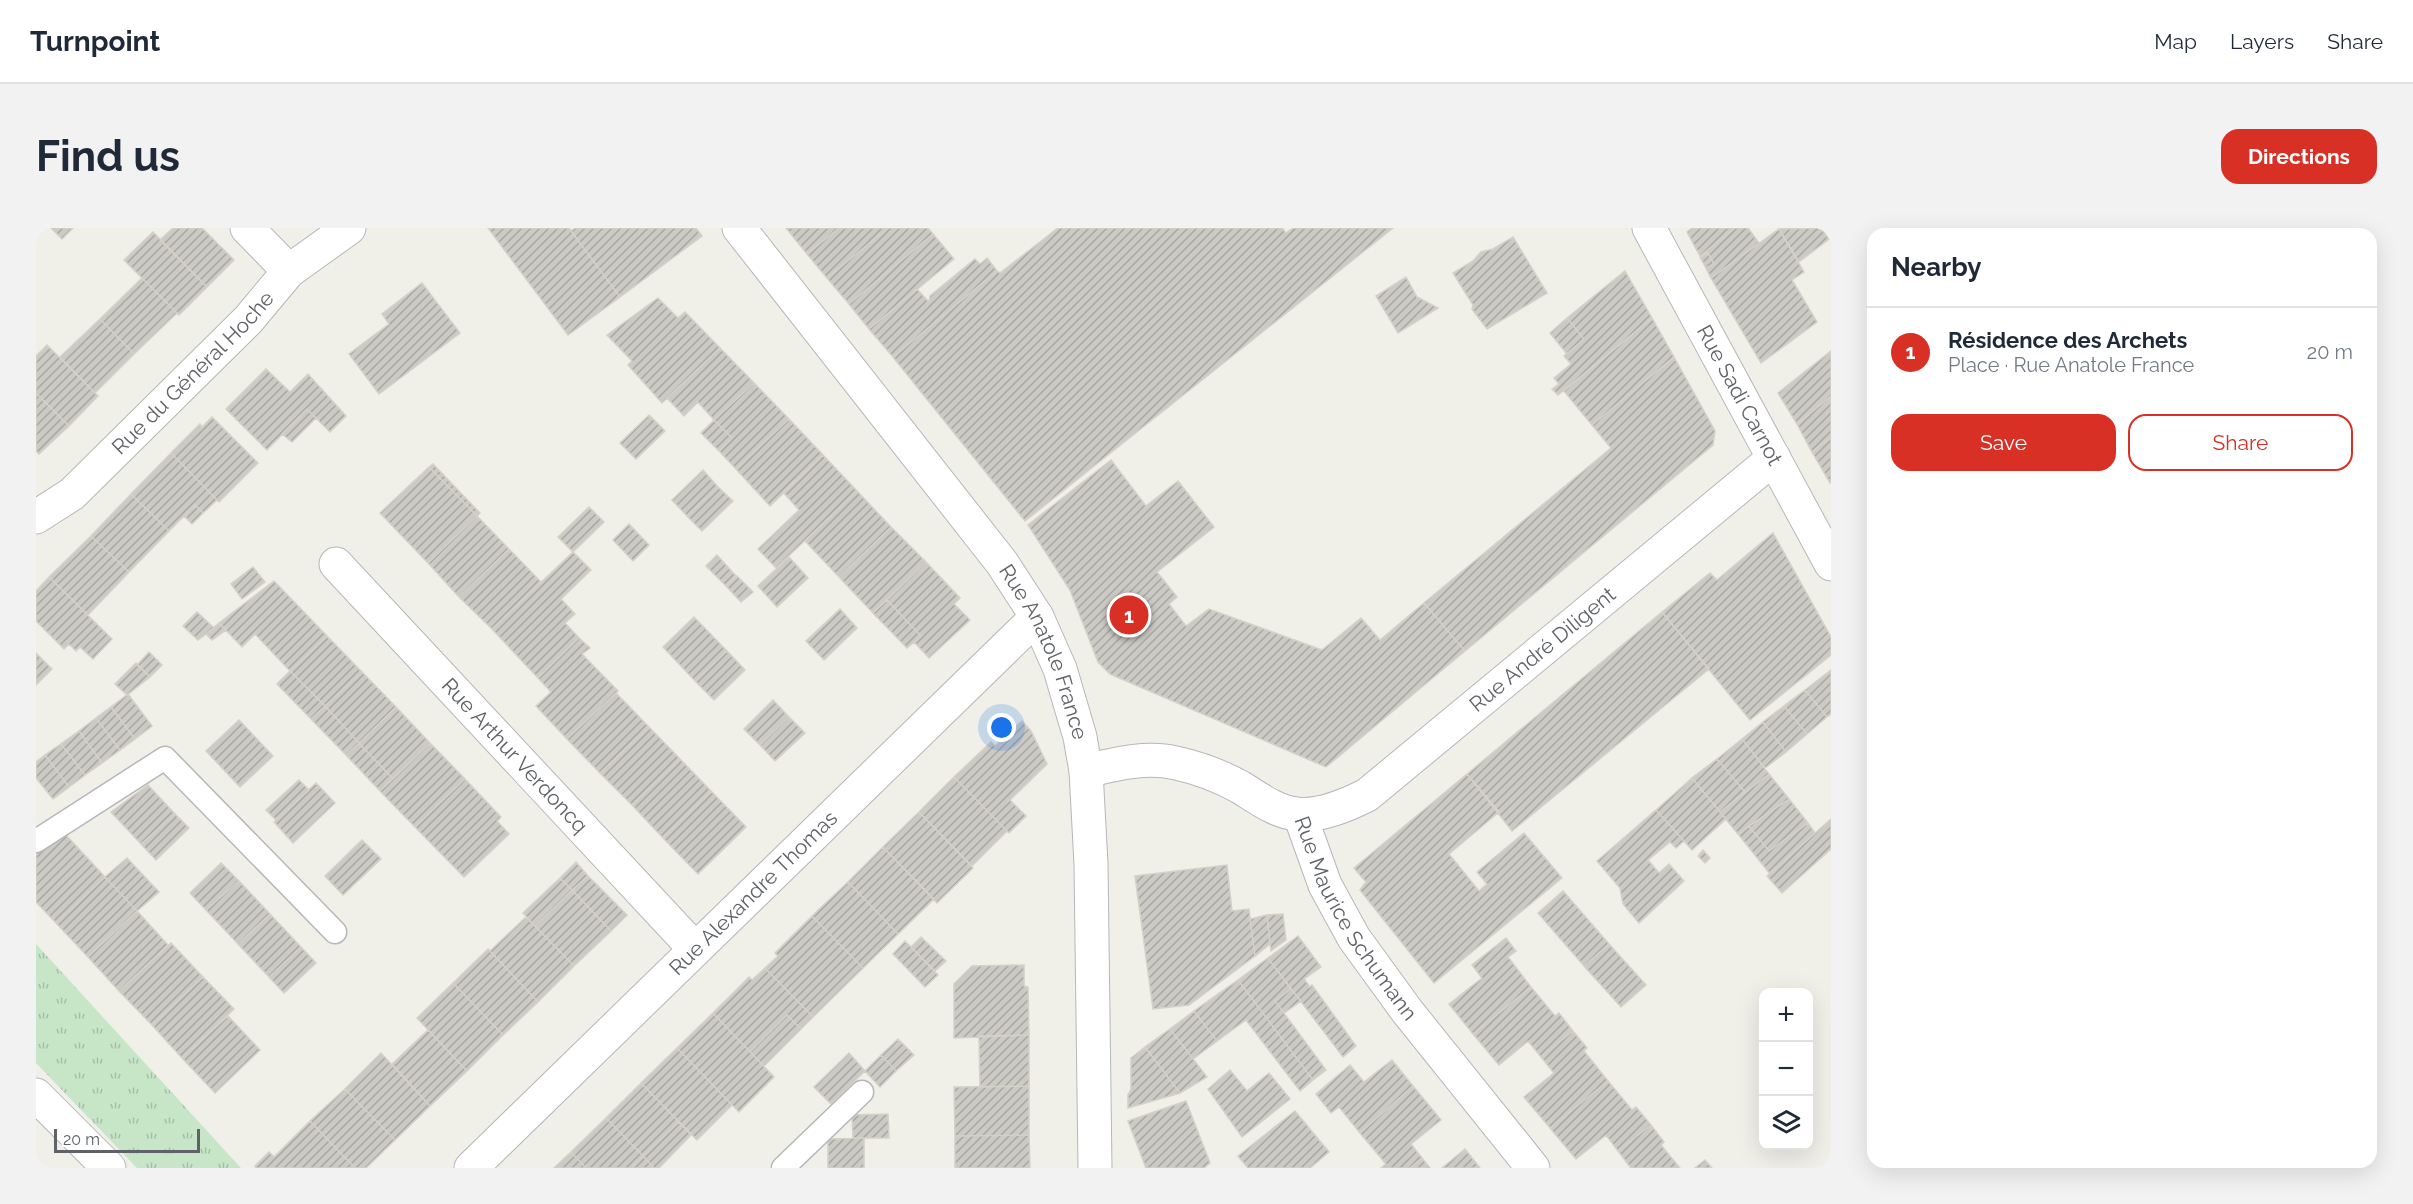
<!DOCTYPE html>
<meta charset="utf-8">
<style>
:root{--surface:#fff;--page:#f2f2f3;--text:#1f2937;--muted:#747a83;--line:#e0e1e3;--accent:#d93025}
body{margin:0;font-family:Raleway,sans-serif;background:var(--page);color:var(--text)}
.controls{position:absolute;right:18px;bottom:18px;display:grid;overflow:hidden;border-radius:12px;box-shadow:0 6px 24px #0002}
.controls button{width:54px;height:54px;display:grid;place-items:center;padding:0;border:0;border-bottom:2px solid var(--line);background:var(--surface);color:var(--text);font:30px sans-serif}
.scale{position:absolute;left:18px;bottom:15px;width:146px;box-sizing:border-box;padding-left:6px;border:3px solid #5f6267;border-top:0;font-size:16px;line-height:21px;white-space:nowrap;color:#5f6267;-webkit-text-stroke:4px #fff;paint-order:stroke}
.you{position:absolute;left:966px;top:500px;width:21px;height:21px;margin:-15px;border:4px solid #fff;border-radius:50%;background:#1a73e8;box-shadow:0 0 0 9px #1a73e833}
.badge{display:grid;place-items:center;width:39px;height:39px;border-radius:50%;background:var(--accent);color:#fff;font-size:20px;font-weight:700}
.pin{position:absolute;translate:-50% -50%;border:3px solid #fff;box-shadow:0 2px 6px #0006}
.list{margin:0;padding:0;list-style:none}
h2{display:flex;justify-content:space-between;align-items:center;height:78px;margin:0;padding:0 24px;font-size:26px}
h2 small{font-size:20px;font-weight:400;color:var(--muted)}
.list li{display:grid;grid-template-columns:39px 1fr auto;gap:18px;align-items:center;box-sizing:border-box;height:90px;padding:0 24px;border-top:2px solid var(--line)}
.list b{display:block;font-size:22px;white-space:nowrap}
.list p{margin:0;font-size:20px;white-space:nowrap;color:var(--muted)}
.list em{font-size:20px;font-style:normal;color:var(--muted)}
.actions{display:flex;gap:12px;padding:18px 24px}
.actions a{flex:1;padding:14px 0;border:2px solid var(--accent);border-radius:18px;text-align:center;font-size:21px;color:var(--accent)}
.actions .main{background:var(--accent);color:#fff}
.icon{flex:none;width:33px;height:33px;fill:none;stroke:currentColor;stroke-width:2;stroke-linecap:round;stroke-linejoin:round}
.map{position:relative;flex:none;width:1795px;height:940px;overflow:hidden;border-radius:18px}
header{display:flex;align-items:center;gap:36px;box-sizing:border-box;height:84px;padding:0 30px;background:var(--surface);border-bottom:2px solid var(--line)}
header strong{font-size:28px}
nav{display:flex;gap:33px;margin-inline-start:auto;font-size:21px}
.intro{display:flex;align-items:center;justify-content:space-between;box-sizing:border-box;height:144px;padding:0 36px}
h1{margin:0;font-size:42px}
.button{padding:15px 27px;border-radius:18px;background:var(--accent);color:#fff;font-size:21px;font-weight:700}
main{display:flex;gap:36px;padding:0 36px}
aside{flex:1;background:var(--surface);border-radius:18px;box-shadow:0 6px 24px #0002}
.map>svg:first-child{display:block}
.grass{fill:url(#grass-tufts)}
.building{fill:url(#building-hatch);stroke:#d5d1c7;stroke-width:1.5}
.lines{fill:none;stroke-linecap:round;stroke-linejoin:round}
.service-casing{stroke:#b5b7bb;stroke-width:25}
.minor-casing{stroke:#b5b7bb;stroke-width:35}
.tertiary-casing{stroke:#b5b7bb;stroke-width:35}
.service{stroke:#fff;stroke-width:22}
.minor{stroke:#fff;stroke-width:33}
.tertiary{stroke:#fff;stroke-width:33}
.labels{text-anchor:middle;stroke-width:4.5;stroke-linejoin:round;paint-order:stroke}
.street-label{font-size:21px;fill:#5f6267;stroke:#fff}
</style>
<header>
<strong>Turnpoint</strong>
<nav><a>Map</a><a>Layers</a><a>Share</a></nav>
</header>
<div class="intro"><h1>Find us</h1><a class="button">Directions</a></div>
<main>
<div class="map">
<svg width="1795" height="940" viewBox="0 0 1795 940">
<defs>
<pattern id="grass-tufts" width="24" height="20" patternUnits="userSpaceOnUse" patternTransform="scale(1.5)"><rect width="24" height="20" fill="#c7e6c8"/><path d="M3 7l-1-3M5 7V3M7 7l1-3M15 17l-1-3M17 17v-4M19 17l1-3" fill="none" stroke="#a5bea6"/></pattern>
<pattern id="building-hatch" width="6" height="6" patternUnits="userSpaceOnUse" patternTransform="scale(1.5)"><rect width="6" height="6" fill="#cccac4"/><path d="M-1 1l2-2M0 6l6-6M5 7l2-2" fill="none" stroke="#a9a7a3"/></pattern>
</defs>
<rect width="100%" height="100%" fill="#f0efe8"/>
<!-- grass -->
<path class="grass" d="M0,716L205,940H101L0,835Z"/>
<!-- building -->
<path class="building" d="M15,0H37L26,11Z
M137,0H166L198,32L171,59L124,12Z
M452,0H533L584,69L532,107Z
M539,0H660L666,8L584,69L535,3Z
M750,0H803L771,26Z
M803,0H852L791,50L771,26Z
M852,0H892L897,6L813,76L791,50Z
M1022,0H1246L1250,5L1257,0H1357L989,293L857,129L961,43L964,45Z
M1656,0H1699L1664,28L1651,4Z
M1699,0H1712L1723,15L1675,50L1670,40L1678,36L1672,25L1664,28Z
M1785,0L1793,11L1763,34L1743,1Z
M1743,1L1768,44L1756,52L1781,94L1725,135L1675,50Z
M117,4L171,59L143,87L88,32Z
M897,6L918,31L833,101L813,76Z
M1477,9L1511,65L1451,101L1436,81L1437,77L1417,45L1437,33L1445,24L1457,21Z
M1672,25L1678,36L1670,40L1664,29Z
M951,30L961,43L857,129L833,101L881,61L893,74L894,68L939,31L944,36Z
M1589,43L1616,90L1522,167L1516,161L1523,156L1518,150L1535,136L1528,128L1548,111L1531,90Z
M1370,49L1381,69L1402,80L1362,105L1340,68Z
M106,50L141,85L98,126L64,91Z
M386,55L424,105L343,166L313,126L353,96L346,86Z
M622,70L642,90L649,84L684,120L626,175L592,137L596,133L571,107Z
M1531,90L1548,111L1531,126L1514,105Z
M1616,90L1638,129L1556,197L1528,163Z
M64,91L98,126L59,165L24,129Z
M11,117L62,168L33,198L0,165V128Z
M684,120L718,155L678,192L662,174L648,188L631,170Z
M1795,123V168L1761,196L1742,165Z
M1638,129L1679,203L1677,217L1429,423L1388,375L1575,220L1556,197Z
M230,141L254,164L272,146L310,188L294,204L271,181L231,222L190,181Z
M718,155L753,191L700,241L683,223L696,210L678,192Z
M0,165L33,198L3,226L0,223Z
M1795,168V209L1776,224L1761,196Z
M271,181L280,190L256,214L246,206Z
M613,187L629,203L600,231L584,215Z
M176,189L222,235L183,274L135,225L164,196L166,199Z
M753,191L787,227L734,278L700,241Z
M678,192L696,210L683,223L665,205Z
M1795,209V254L1794,255L1776,224Z
M135,225L181,272L167,285L159,277L133,303L95,266Z
M787,227L821,263L740,340L722,321L763,282L747,264Z
M1075,232L1110,278L1142,253L1178,299L1121,344L1141,369L1133,376L1150,398L1173,381L1286,422L1325,390L1344,412L1388,375L1429,423L1290,539L1074,446L1062,434L1034,362L992,297Z
M397,236L444,285L441,288L393,239Z
M393,239L441,288L392,335L344,285Z
M667,242L682,259L651,288L636,272Z
M682,259L697,273L666,303L651,288Z
M821,263L855,299L803,349L769,313Z
M95,266L133,303L93,344L55,308Z
M159,277L167,285L156,296L148,288Z
M553,279L568,294L537,324L522,309Z
M441,288L473,321L423,369L392,335Z
M593,296L613,317L597,333L577,312Z
M855,299L890,334L837,385L803,349Z
M1737,305L1795,409V427L1714,492L1626,384L1674,345L1681,352Z
M55,308L93,344L52,387L13,349Z
M473,321L505,354L456,401L423,369Z
M537,324L555,342L525,371L539,386L529,395L543,410L502,450L456,401Z
M681,327L700,348L690,358L670,338Z
M753,329L772,350L741,379L722,358Z
M890,334L924,370L918,376L934,392L893,430L878,414L885,408L851,372Z
M217,339L229,354L206,371L195,356Z
M701,348L717,364L705,374L690,358Z
M13,349L76,411L57,431L44,419L40,423L33,416L28,421L0,393V363Z
M238,353L291,408L254,443L219,406L206,419L183,395Z
M851,372L885,408L871,420L837,385Z
M804,381L821,400L788,432L770,413Z
M161,384L178,400L162,412L147,398Z
M1626,384L1673,441L1476,603L1431,546Z
M658,389L691,423L659,453L627,419Z
M183,395L190,402L176,412L170,406Z
M291,408L326,444L289,478L254,443Z
M543,410L554,420L546,426L582,463L531,511L500,478L515,464L502,450Z
M691,423L709,442L678,472L659,453Z
M113,424L126,437L114,449L101,437Z
M0,425L16,441L0,457Z
M100,435L114,449L91,467L79,456Z
M1795,442V486L1791,489L1769,462Z
M254,443L289,478L275,491L241,456Z
M326,444L360,479L323,515L289,478Z
M1769,462L1791,489L1771,506L1748,478Z
M580,465L613,499L564,545L531,511Z
M92,466L116,498L99,511L75,479Z
M737,472L753,489L724,517L708,501Z
M289,478L323,515L310,527L275,491Z
M1748,478L1771,506L1750,524L1727,494Z
M75,479L99,511L84,522L60,490Z
M360,479L394,515L357,551L323,515Z
M753,489L769,505L739,533L724,517Z
M60,490L84,522L66,535L43,503Z
M203,492L237,528L204,559L170,523Z
M986,493L995,503L1011,536L974,572L990,588L973,605L918,549L955,514L959,518Z
M1727,494L1750,524L1729,540L1706,511Z
M613,499L644,531L596,577L564,545Z
M43,503L66,535L49,547L25,516Z
M1706,511L1733,546L1709,564L1681,531Z
M323,515L357,551L344,563L310,527Z
M394,515L429,551L379,599L344,563Z
M25,516L49,547L33,559L9,527Z
M9,527L33,559L17,571L0,550V534Z
M644,531L675,563L627,610L596,577Z
M1681,531L1709,564L1684,584L1656,550Z
M1431,546L1463,584L1413,626L1443,663L1451,656L1441,644L1488,605L1526,650L1398,755L1324,662L1330,654L1318,640Z
M1733,546L1753,571L1702,606L1684,584Z
M918,549L971,603L936,638L883,584Z
M1656,550L1690,591L1656,622L1620,582Z
M429,551L465,589L461,593L473,606L428,649L379,599Z
M263,552L273,562L240,592L230,582Z
M280,555L299,575L257,615L238,594Z
M112,557L139,586L105,616L75,584Z
M675,563L710,599L662,646L627,610Z
M1753,571L1772,595L1733,623L1713,598Z
M1620,582L1648,613L1640,620L1634,614L1612,632L1623,645L1633,636L1648,653L1603,695L1587,676L1584,660L1561,633Z
M883,584L937,640L901,675L847,619Z
M139,586L153,600L120,632L105,616Z
M1795,591V621L1746,665L1731,648Z
M1772,595L1779,605L1734,646L1702,606L1713,598L1733,623Z
M30,607L69,649L20,695L0,674V626L13,614Z
M326,612L345,631L307,667L289,648Z
M847,619L898,671L862,706L812,654Z
M1667,622L1674,630L1669,635L1662,628Z
M91,630L123,664L101,683L69,649Z
M540,634L552,648L536,662L524,650Z
M185,635L203,653L170,682L154,665Z
M1191,637L1196,683L1213,681L1219,728L1153,777L1117,781L1099,648Z
M552,648L591,687L575,703L536,662Z
M69,649L101,683L52,729L20,695Z
M524,650L536,662L499,698L487,685Z
M203,653L234,686L202,716L170,682Z
M812,654L862,706L827,740L776,688Z
M536,662L575,703L538,738L499,698Z
M1527,663L1573,716L1548,738L1502,685Z
M101,683L132,717L83,763L52,729Z
M234,686L265,719L233,749L202,716Z
M1247,686L1250,712L1235,723L1231,687Z
M1231,687L1234,716L1219,728L1214,691Z
M776,688L827,740L777,789L729,740L742,728L739,725Z
M490,689L538,738L502,774L454,723Z
M1262,708L1285,739L1268,751L1274,759L1276,757L1320,818L1307,829L1232,730Z
M885,709L910,733L899,743L875,719Z
M1470,710L1480,723L1472,729L1495,759L1437,806L1413,776L1446,750L1436,737Z
M869,713L902,747L889,759L857,726Z
M135,715L167,749L116,797L83,763Z
M1573,716L1610,757L1585,779L1548,738Z
M265,719L280,735L248,765L233,749Z
M452,721L502,774L467,807L417,755Z
M1232,730L1255,761L1239,773L1290,842L1277,852L1202,752Z
M988,737V758L992,759L993,807L918,810V756L936,738Z
M729,740L777,789L765,801L751,787L714,824L677,785L713,749L716,752Z
M167,749L198,781L146,830L116,797Z
M1202,752L1277,852L1264,863L1210,792L1181,813L1158,783Z
M417,755L467,807L431,843L381,790Z
M1495,759L1519,788L1523,785L1537,803L1505,829L1492,813L1463,837L1437,806Z
M1255,761L1265,773L1248,785L1239,773Z
M1158,783L1181,813L1157,831L1134,801Z
M677,785L738,849L703,884L641,820Z
M751,787L765,801L728,838L714,824Z
M192,788L224,822L179,865L146,830Z
M1134,801L1171,849L1144,865L1109,819Z
M392,802L431,843L394,878L356,836Z
M1537,803L1551,820L1548,823L1572,853L1514,900L1488,869L1518,845L1505,829Z
M993,807V858L944,859L943,808Z
M862,811L878,827L860,843L845,827Z
M1109,819L1144,865L1092,880V867L1095,861V830Z
M641,820L696,877L661,912L605,855Z
M345,825L394,878L359,912L309,861Z
M813,825L829,843L795,876L778,859Z
M845,827L860,843L844,859L829,843Z
M1356,832L1377,858L1324,905L1303,879L1295,885L1280,866L1314,837L1328,854Z
M1194,842L1211,863L1233,845L1254,871L1206,909L1172,861Z
M1572,853L1596,882L1600,879L1615,897L1582,923L1570,907L1540,931L1514,900Z
M605,855L643,894L607,928L570,890Z
M993,858V907L919,908L918,859Z
M1377,858L1405,892L1375,916L1386,930L1374,940H1345L1350,936L1324,905Z
M309,861L359,912L330,940H319L274,893Z
M1150,873L1174,935L1168,940H1110L1092,893Z
M1259,883L1293,924L1274,940H1212L1202,928Z
M852,886L853,910H817L816,887Z
M570,890L607,928L595,940H550L535,924Z
M274,893L319,940H220L219,938L233,924L238,929Z
M643,894L655,907L623,940H618L607,928Z
M1615,897L1628,914L1625,917L1644,940H1595L1582,923Z
M993,907L994,940H919V908Z
M828,910V940H792V911Z
M1429,921L1444,940H1406Z
M535,924L550,940H518Z
M607,928L618,940H595Z
M1386,930L1394,940H1374Z
M1669,932L1676,940H1659Z"/>
<g class="lines">
<defs>
<path id="service" d="M0,613L129,530L299,704
M747,940L826,864"/>
<g id="minor">
<path d="M211,0L253,43"/>
<path id="s1" d="M703,0L966,335L1001,389L1024,441L1044,509L1050,543L1055,636L1059,940"/>
<path id="s2" d="M0,289L36,266L212,92L253,43L313,0"/>
<path id="s3" d="M300,336L659,721"/>
<path id="s4" d="M1050,543C1080,536 1110,528 1140,535C1163,540 1184,548 1204,559C1222,570 1240,584 1261,586C1284,589 1311,577 1331,567L1738,230"/>
<path id="s5" d="M1264,587L1289,657L1318,710L1371,783L1497,940"/>
<path d="M0,867L73,940"/>
<path id="s6" d="M435,940L1001,389"/>
</g>
<g id="tertiary">
<path id="s7" d="M1613,0L1795,336"/>
</g>
</defs>
<!-- service casing -->
<use href="#service" class="service-casing"/>
<!-- minor casing -->
<use href="#minor" class="minor-casing"/>
<!-- tertiary casing -->
<use href="#tertiary" class="tertiary-casing"/>
<!-- service -->
<use href="#service" class="service"/>
<!-- minor -->
<use href="#minor" class="minor"/>
<!-- tertiary -->
<use href="#tertiary" class="tertiary"/>
</g>
<g class="labels">
<!-- street labels -->
<g class="street-label">
<text dy="7" stroke="none"><textPath href="#s2" startOffset="214">Rue du Général Hoche</textPath></text>
<text dy="7" stroke="none"><textPath href="#s7" startOffset="190">Rue Sadi Carnot</textPath></text>
<text dy="7" stroke="none"><textPath href="#s4" startOffset="525">Rue André Diligent</textPath></text>
<text dy="7" stroke="none"><textPath href="#s1" startOffset="525">Rue Anatole France</textPath></text>
<text dy="7" stroke="none"><textPath href="#s3" startOffset="262">Rue Arthur Verdoncq</textPath></text>
<text dy="7" stroke="none"><textPath href="#s6" startOffset="394">Rue Alexandre Thomas</textPath></text>
<text dy="7" stroke="none"><textPath href="#s5" startOffset="118">Rue Maurice Schumann</textPath></text>
</g>
</g>
</svg>
<div class="controls">
<button>+</button>
<button>−</button>
<button><svg class="icon" aria-label="layers" viewBox="0 0 24 24"><path d="M12 4l9 5-9 5-9-5zM3 14l9 5 9-5"/></svg></button>
</div>
<div class="scale">20 m</div>
<div class="you"></div>
<div class="pin badge" style="left:1093px;top:387px">1</div>
</div>
<aside>
<h2>Nearby<small></small></h2>
<ul class="list">
<li><span class="badge">1</span><div><b>Résidence des Archets</b><p>Place · Rue Anatole France</p></div><em>20 m</em></li>
</ul>
<div class="actions"><a class="main">Save</a><a>Share</a></div>
</aside>
</main>
